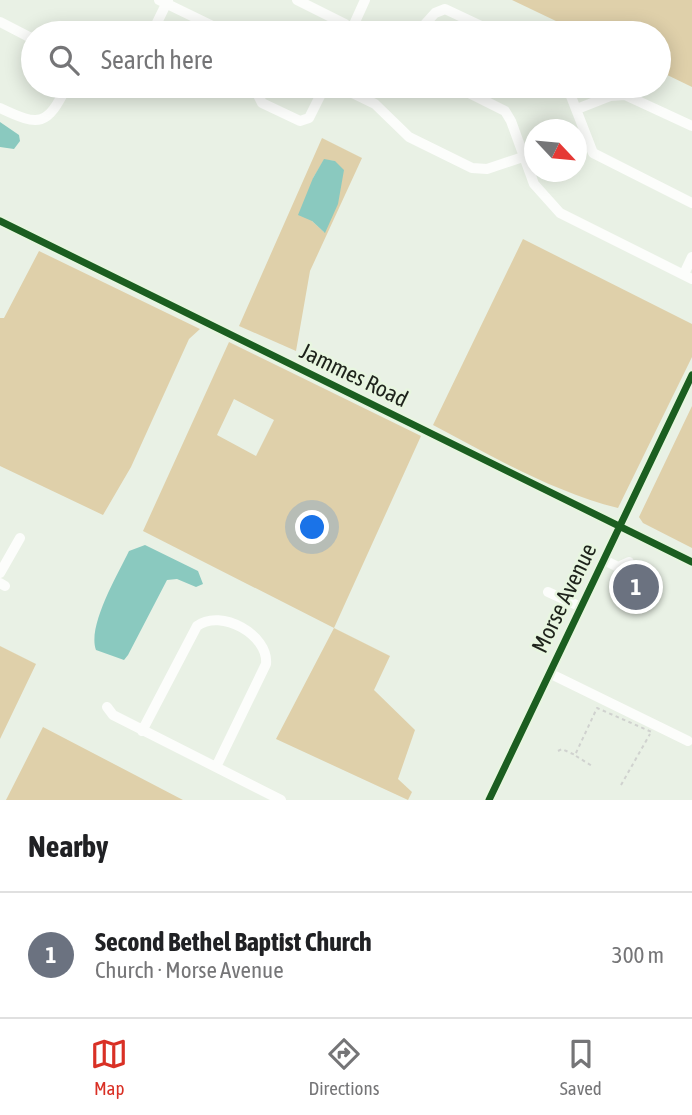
<!DOCTYPE html>
<meta charset="utf-8">
<style>
:root{--surface:#fff;--page:#f6f6f6;--text:#202124;--muted:#757577;--line:#e0e0e0;--accent:#d93025}
body{margin:0;font-family:"Asap Condensed",sans-serif;background:var(--page);color:var(--text)}
.compass{position:absolute;left:524px;top:119px;width:63px;height:63px;border-radius:50%;background:var(--surface);box-shadow:0 4px 18px #0003;rotate:116deg}
.you{position:absolute;left:313px;top:528px;width:24px;height:24px;margin:-18px;border:5px solid #fff;border-radius:50%;background:#1a73e8;box-shadow:0 0 0 10px #1a73e833}
.badge{display:grid;place-items:center;width:46px;height:46px;border-radius:50%;background:var(--accent);color:#fff;font-size:23px;font-weight:700}
.pin{position:absolute;translate:-50% -50%;border:4px solid #fff;box-shadow:0 2px 7px #0006}
.list{margin:0;padding:0;list-style:none}
h2{display:flex;justify-content:space-between;align-items:center;height:91px;margin:0;padding:0 28px;font-size:30px}
h2 small{font-size:23px;font-weight:400;color:var(--muted)}
.list li{display:grid;grid-template-columns:46px 1fr auto;gap:21px;align-items:center;box-sizing:border-box;height:126px;padding:0 28px;border-top:2px solid var(--line)}
.list b{display:block;font-size:26px;white-space:nowrap}
.list p{margin:0;font-size:23px;white-space:nowrap;color:var(--muted)}
.list em{font-size:23px;font-style:normal;color:var(--muted)}
.icon{flex:none;width:38px;height:38px;fill:none;stroke:currentColor;stroke-width:2;stroke-linecap:round;stroke-linejoin:round}
.map{position:relative;flex:none;width:692px;height:800px;overflow:hidden}
.search{position:absolute;background:var(--surface);box-shadow:0 4px 18px #0003;left:21px;right:21px;top:21px;height:77px;display:flex;align-items:center;gap:18px;box-sizing:border-box;padding:0 24px;border-radius:38px;color:var(--muted);font-size:26px}
.sheet{height:217px;background:var(--surface)}
nav{display:flex;justify-content:space-around;align-items:center;box-sizing:border-box;height:98px;border-top:2px solid var(--line);background:var(--surface);font-size:19px;color:var(--muted)}
nav a{display:grid;justify-items:center;gap:4px}
nav .on{color:var(--accent)}
.map>svg:first-child{display:block}
.forest{fill:#dfd0aa;fill-rule:evenodd}
.water{fill:#8ac9bf}
.building{fill:#cccfbd}
.lines{fill:none;stroke-linecap:round;stroke-linejoin:round}
.path{stroke:#d0d2cf;stroke-width:2;stroke-dasharray:3.5 3.5;stroke-linecap:butt}
.minor{stroke:#fcfdfb;stroke-width:10}
.cycleway-casing{stroke:#e8f6e0;stroke-width:11}
.cycleway{stroke:#1b5e20;stroke-width:7}
.labels{text-anchor:middle;stroke-width:5;stroke-linejoin:round;paint-order:stroke}
.street-label{font-size:23px;fill:#1e231b;stroke:#e8f6e0}
</style>
<div class="map">
<svg width="692" height="800" viewBox="0 0 692 800">
<rect width="100%" height="100%" fill="#e9f1e5"/>
<!-- forest -->
<path class="forest" d="M512,0H692V87L659,71V33H581Z
M322,138L362,158L310,271L296,351L239,326ZM324,160L335,161L324,232L312,221L313,178Z
M523,239L692,324V357L618,508C552,491 493,457 433,425Z
M39,251L200,329L189,339L131,467L103,515L0,466V318H4Z
M229,342L421,436L334,628L390,656L374,690L415,730L398,779L412,792L408,800L276,739L334,628L143,531ZM234,399L274,420L256,456L217,435Z
M692,406V548L643,523L639,517Z
M0,646L36,664L0,739Z
M43,727L183,800H6Z"/>
<!-- water -->
<path class="water" d="M0,122L19,135L20,141L14,149L0,147Z
M324,159L335,161L344,170L338,204L325,233L312,221L298,215L313,178Z
M145,545L198,571L203,584L196,587L177,579L167,580L128,655L124,660L96,650C87,626 118,574 129,551Z"/>
<!-- building -->
<path class="building" d="M624,574L649,585L643,599L634,595L631,602L623,598L627,589L618,585Z"/>
<g class="lines">
<!-- path -->
<path class="path" d="M558,751L562,749L575,755L597,708L654,733
M576,756L592,766
M621,785L650,734"/>
<!-- minor -->
<path class="minor" d="M159,0L227,33
M297,0L345,24L356,33
M0,22L33,39
M152,33L168,0
M350,33L365,0
M417,33L435,13L445,9L496,33
M259,86L257,93L262,103L300,121L309,118L325,86
M338,86L375,104L409,137L472,168L487,169L523,157
M455,86L505,111L511,121L534,184L560,213L692,279
M567,86L593,153L692,203
M0,108C40,127 47,126 67,86
M577,109L610,96L625,95L692,126
M0,221L692,562
M684,274L692,257
M604,560L618,567L629,562
M0,573L20,538
M0,583L5,586
M548,592L581,607
M549,673L688,741
M107,707L113,715L281,800
M142,731L197,626C221,608 269,635 266,664L216,767
M489,800L692,375"/>
<defs>
<path id="cycleway" d="M0,221L692,562
M489,800L692,375"/>
</defs>
<!-- cycleway casing -->
<use href="#cycleway" class="cycleway-casing"/>
<!-- cycleway -->
<use href="#cycleway" class="cycleway"/>
</g>
<g class="labels">
<!-- street labels -->
<g class="street-label">
<text transform="translate(354 375) rotate(26)" y="8">Jammes Road</text>
<text transform="translate(564 598) rotate(-64)" y="8">Morse Avenue</text>
</g>
</g>
</svg>
<svg class="compass" viewBox="-18 -18 36 36"><path d="M0-13l5 13h-10z" fill="#e53935"/><path d="M0 13l5-13h-10z" fill="#757577"/></svg>
<div class="you"></div>
<div class="pin badge" style="left:636px;top:587px;background:#6b7280">1</div>
<div class="search"><svg class="icon" aria-label="search" viewBox="0 0 24 24"><circle cx="10" cy="10" r="6"/><path d="M15 15l6 6"/></svg>Search here</div>
</div>
<section class="sheet">
<h2>Nearby<small></small></h2>
<ul class="list">
<li><span class="badge" style="background:#6b7280">1</span><div><b>Second Bethel Baptist Church</b><p>Church · Morse Avenue</p></div><em>300 m</em></li>
</ul>
</section>
<nav>
<a class="on"><svg class="icon" aria-label="map" viewBox="0 0 24 24"><path d="M3 6l6-2 6 2 6-2v14l-6 2-6-2-6 2zM9 4v14M15 6v14"/></svg>Map</a>
<a><svg class="icon" aria-label="directions" viewBox="0 0 24 24"><path d="M12 3l9 9-9 9-9-9zM9 14v-3h6M13 9l2 2-2 2"/></svg>Directions</a>
<a><svg class="icon" aria-label="saved" viewBox="0 0 24 24"><path d="M7 4h10v16l-5-4-5 4z"/></svg>Saved</a>
</nav>
